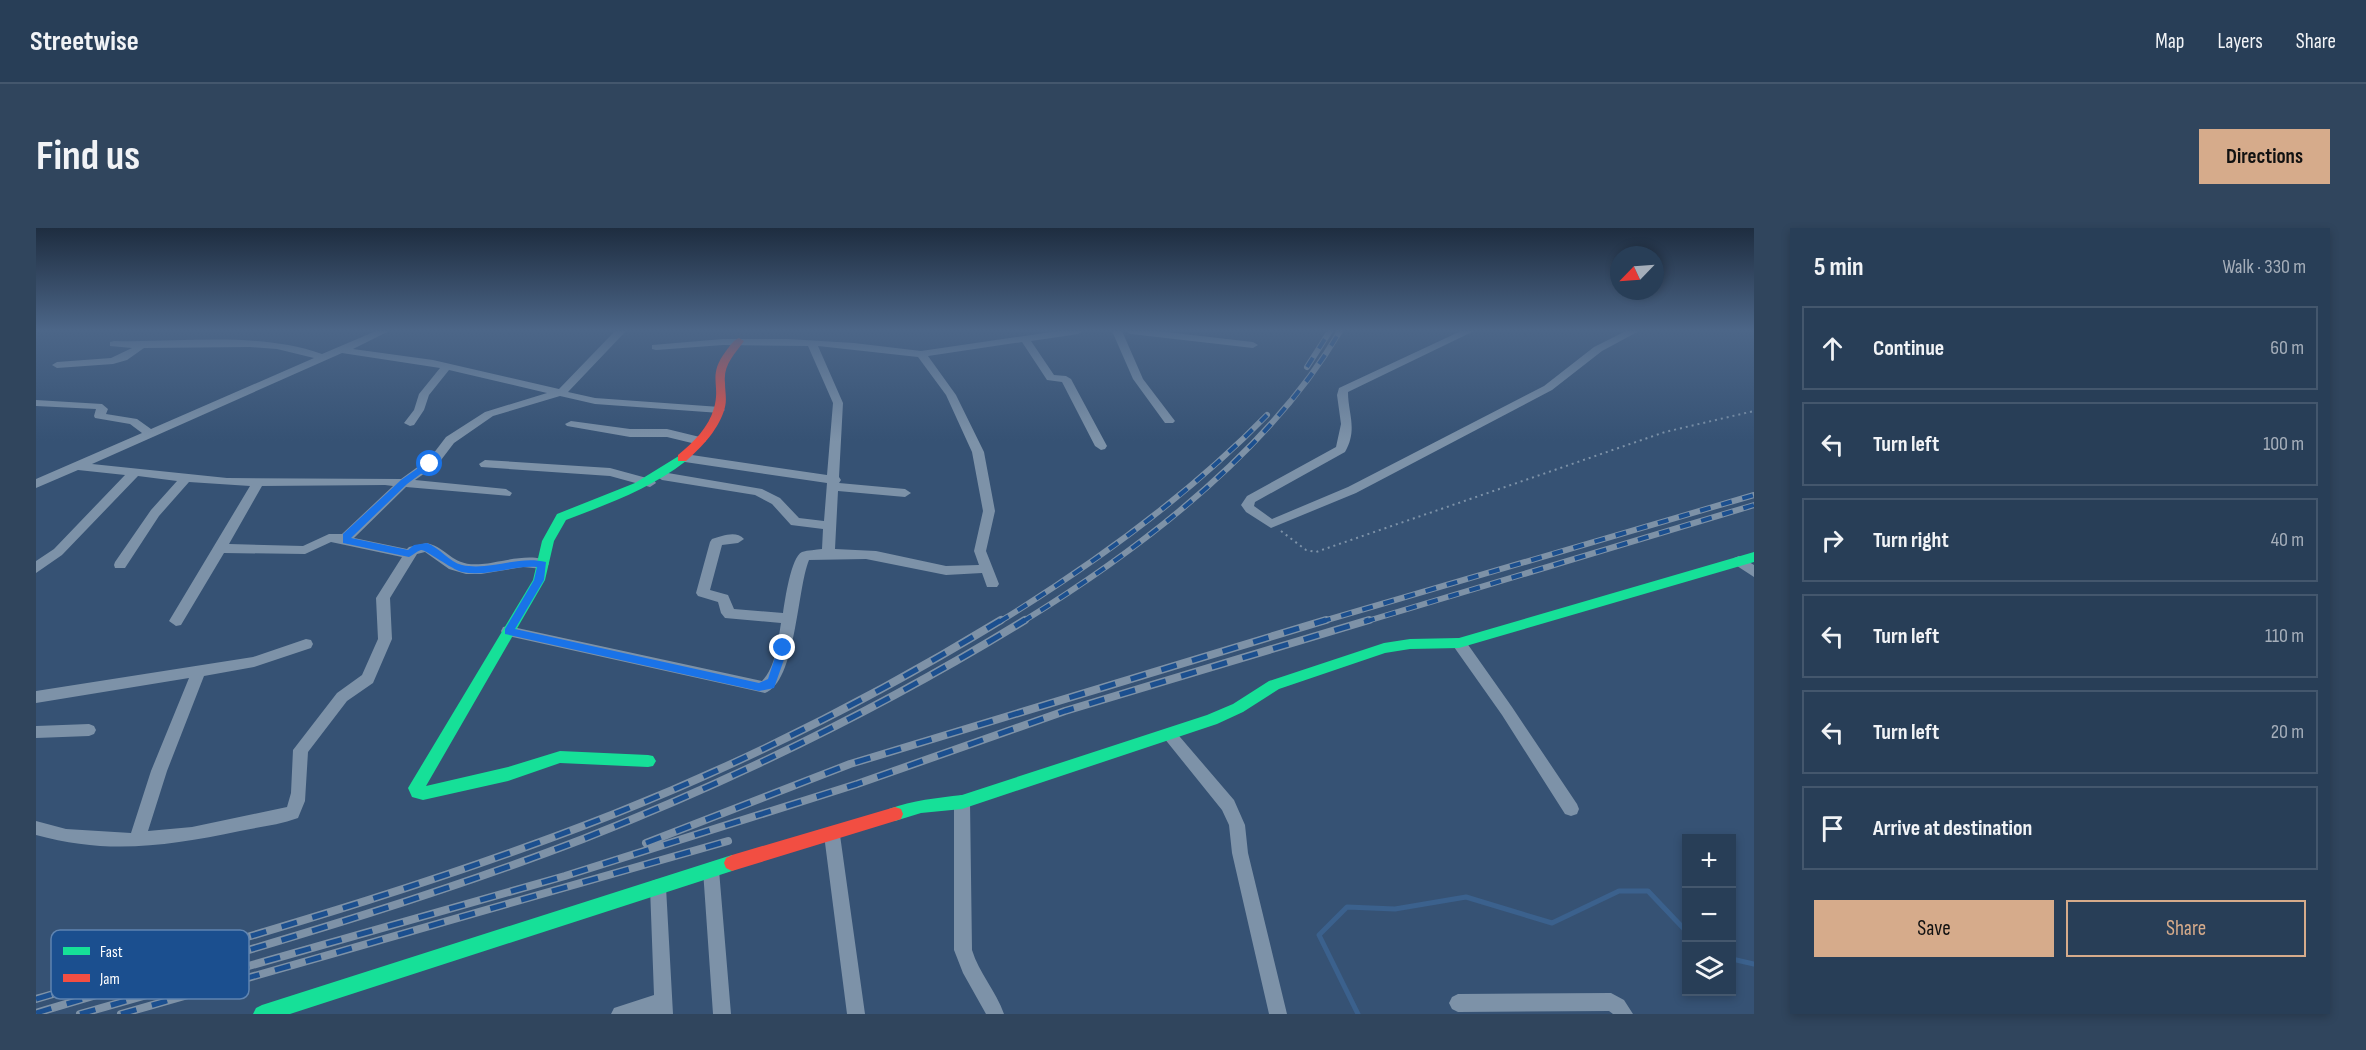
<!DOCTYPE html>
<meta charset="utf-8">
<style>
:root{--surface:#283e57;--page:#30455d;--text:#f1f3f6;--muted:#a5aeba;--line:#44576d;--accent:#d6ab8b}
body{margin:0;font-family:"Sofia Sans Condensed",sans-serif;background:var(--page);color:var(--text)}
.controls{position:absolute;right:18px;bottom:18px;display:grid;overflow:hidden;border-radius:0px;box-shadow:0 3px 9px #0003}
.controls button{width:54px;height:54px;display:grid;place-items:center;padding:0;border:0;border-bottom:2px solid var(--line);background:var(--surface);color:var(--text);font:30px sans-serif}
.compass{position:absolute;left:1574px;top:18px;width:54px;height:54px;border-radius:50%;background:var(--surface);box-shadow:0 3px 9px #0003;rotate:245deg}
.stop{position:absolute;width:18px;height:18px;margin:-14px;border:4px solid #1a73e8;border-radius:50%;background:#fff}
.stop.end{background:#1a73e8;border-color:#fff;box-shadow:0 2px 6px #0008}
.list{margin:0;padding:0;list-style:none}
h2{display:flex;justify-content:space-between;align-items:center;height:78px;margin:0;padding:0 24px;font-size:26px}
h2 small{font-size:20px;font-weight:400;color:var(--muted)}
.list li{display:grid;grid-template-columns:39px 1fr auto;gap:18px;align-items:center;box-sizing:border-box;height:84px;margin:0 12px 12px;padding:0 12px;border:2px solid var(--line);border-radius:0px}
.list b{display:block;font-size:22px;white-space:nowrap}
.list em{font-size:20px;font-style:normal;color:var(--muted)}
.actions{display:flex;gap:12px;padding:18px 24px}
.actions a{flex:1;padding:14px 0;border:2px solid var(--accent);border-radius:0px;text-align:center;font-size:21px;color:var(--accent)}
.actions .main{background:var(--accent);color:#111}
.icon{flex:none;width:33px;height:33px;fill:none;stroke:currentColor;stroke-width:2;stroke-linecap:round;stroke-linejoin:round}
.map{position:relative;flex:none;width:1718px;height:786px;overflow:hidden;border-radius:0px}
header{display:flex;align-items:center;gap:36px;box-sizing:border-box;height:84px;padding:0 30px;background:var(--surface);border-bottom:2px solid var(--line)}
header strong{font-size:28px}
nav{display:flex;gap:33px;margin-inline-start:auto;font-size:21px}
.intro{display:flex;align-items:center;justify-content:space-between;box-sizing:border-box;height:144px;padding:0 36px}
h1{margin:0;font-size:42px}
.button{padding:15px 27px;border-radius:0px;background:var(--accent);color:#111;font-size:21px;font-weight:700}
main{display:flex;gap:36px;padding:0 36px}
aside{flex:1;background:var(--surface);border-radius:0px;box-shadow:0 3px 9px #0003}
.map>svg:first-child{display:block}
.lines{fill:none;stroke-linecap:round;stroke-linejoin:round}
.stream{stroke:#3b618d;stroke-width:5}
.path{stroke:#7d92a8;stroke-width:2;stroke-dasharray:2 4;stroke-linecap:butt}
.street{fill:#7d92a8;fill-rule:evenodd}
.fast{fill:#16e098;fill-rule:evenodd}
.jam{fill:#f24e42;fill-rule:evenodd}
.rail-far1-casing{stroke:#7e92a7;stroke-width:6}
.rail-casing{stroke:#7e92a7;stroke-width:8}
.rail-far1{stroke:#1b4f8f;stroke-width:4;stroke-dasharray:11;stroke-linecap:butt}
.rail{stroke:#1b4f8f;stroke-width:5;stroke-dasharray:16;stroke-linecap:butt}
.route{fill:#1a73e8}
.key{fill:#1b4f8f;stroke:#5f84b1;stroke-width:1.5}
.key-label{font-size:16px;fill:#fff}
</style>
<header>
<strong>Streetwise</strong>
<nav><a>Map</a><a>Layers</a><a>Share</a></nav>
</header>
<div class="intro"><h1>Find us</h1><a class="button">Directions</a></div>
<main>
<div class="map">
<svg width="1718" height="786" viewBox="0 0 1718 786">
<rect width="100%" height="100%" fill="#365274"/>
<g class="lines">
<!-- stream -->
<path class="stream" d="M1696,731L1718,736
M1322,786L1283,707L1311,679L1359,681L1430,669L1516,695L1583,663H1612L1650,703"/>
<!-- path -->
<path class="path" d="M1245,303L1270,322L1280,324L1629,204L1718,183"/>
<!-- street -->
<path class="street" d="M340,103H353L317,121L397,132L523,161L579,103H590L532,164L559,170L684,179L689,182L684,185L559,176L524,168L457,188L418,215L402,236L379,252L470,261L476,265L474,268L370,259L318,310L371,321L373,319L391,315C414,321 415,339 446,336C462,335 502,322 513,336L507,341L487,339L445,346H430L413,341L389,324L381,326L354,370L356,411L337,455L311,473L272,524L269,573L262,590C243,597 223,599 204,603C132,618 72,627 0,607V593L30,601L95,605L115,543L153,450L0,475V463L217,429L270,411L275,412L277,416L275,420L218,439L168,448L131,543L112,603L156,599L251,579L255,565L257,522L301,465L326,447L342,411L340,370L366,329L295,314L269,326L188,325L145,397L140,398L133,393L214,258L153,254L123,288L89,340H79L78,337L79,334L115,282L141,253L102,248L26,327L0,345V333L18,321L89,247L42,242L0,260V251L106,205L94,196L59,190L58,188L60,181L0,178V172L66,176L72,181L70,186L101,191L115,201L278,130L241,121L214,119L108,120L91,132L77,136L21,140L16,137L21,134L75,130L96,120L74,118V114L78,113C147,115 220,103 286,126ZM306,125L404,140L383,166L378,182L368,195L374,198L378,197L388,182L393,167L413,142L511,165L449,184L410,209L394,230L365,251L191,250L56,236ZM226,258L349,257L357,258L306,306H293L267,318L193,316Z
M1022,103H1047L1042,106L995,113L1018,147L1030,148L1035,151L1071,218L1069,221L1065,222L1059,218L1026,154L1011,152L986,114L892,128L920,167L948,224L959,283L950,323L963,356L961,359H951L946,345L910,347L830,331L773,332C761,361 760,454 729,465L472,408L467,407L465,403L467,399L472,398L726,453C740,439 742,413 745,395L689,390L685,385L682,374L662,368L660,365L674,314L676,311C686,308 700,302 708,311L702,315L686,317L674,362L692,367L698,381L747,385C749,372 755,329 766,324C772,322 780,322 786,321L787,301L755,297L736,276L719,267L626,252L620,248L626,244L726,261L744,270L763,290L788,293L791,255L649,234L643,230L649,226L791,247L797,175L772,118L687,117L620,122L616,121V117L687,111H752L818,115L885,123ZM782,118L882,129L910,167L936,224L947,283L938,323L943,337L910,338L840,323L799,321L802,263L869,269L875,265L869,261L803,255L805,252L803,249L807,175Z
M1076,103H1086L1107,151L1139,193L1137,195H1129L1097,151Z
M1090,103H1121L1217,114L1222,117L1217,120L1095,106Z
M1425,103H1438L1312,164C1312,186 1322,201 1309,224L1219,274L1218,278L1236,291L1312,259L1508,158L1558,119L1590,103H1603L1566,123L1516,162L1320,265L1235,300L1210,284L1205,277L1211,268L1300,219L1305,196L1301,167L1303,160Z
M535,193L594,201H631L668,210L670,213L664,217L631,209H594L531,198L529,196Z
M449,232L574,240L618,252L620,255L614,259L574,248L445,239L443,236Z
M1703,328L1718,337V349L1698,336L1697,333L1698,330Z
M1423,410L1428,411L1476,479L1541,576L1543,581L1541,586L1535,588L1529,586L1466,487L1418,419L1416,415L1418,411Z
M53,496L58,498L60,502L58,506L53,508L0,510V498Z
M1133,500L1138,502L1198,572L1209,597L1212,625L1251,786H1233L1196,625L1193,597L1186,582L1128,510L1126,506L1128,502Z
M926,567L932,569L934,574L936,722C943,745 960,763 968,786H950L927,745L918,722V574L920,569Z
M796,600L802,602L804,607L829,786H811L788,607L790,602Z
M675,634L681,637L683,642L695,786H677L667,642L669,637Z
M622,651L628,653L630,659L637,786H575L578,780L618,767L614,659L616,653Z
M1575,765L1588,772L1597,786H1577L1573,783L1422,784L1416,781L1413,775L1416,769L1422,766Z"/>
<!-- fast -->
<path class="fast" d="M646,226L652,230L650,233C614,261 572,276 530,292L518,313L509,352L390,558L472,539L524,523L612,527L617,528L620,533L617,538L612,539L524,535L472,553L387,572L376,569L372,560L375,555L497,352L506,313L521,286L599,255Z
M1718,324V334L1423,420L1374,421L1349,425L1243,461L1207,484L1181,496L926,581L885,585L859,593L853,591L851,586L853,581C877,572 901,570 926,567L1171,487L1197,476L1233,453L1348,415L1374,411L1423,410Z
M696,627L702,630L704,635L702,640L696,643L254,786H217L220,780L226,777Z"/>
<!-- jam -->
<path class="jam" d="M703,110L708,113C698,127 687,137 689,155C689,163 691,171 689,179C684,200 666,219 650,233H642V227C657,215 673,199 678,180C685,156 671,148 690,123C694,118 697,112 703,110Z
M859,579L865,581L867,586L865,591L859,593L696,643L690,640L688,635L690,630L696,627Z"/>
<defs>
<path id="rail-far1" d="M1271,139L1294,103
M963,394C1059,335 1152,268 1231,187
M986,394C1105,321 1233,224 1304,103
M1284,394L1718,267
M1328,394L1718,277"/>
<path id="rail" d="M610,615L814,536L1290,392
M0,771C194,714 390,660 578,586C712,533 842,467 965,392
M0,785C183,730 368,680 547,611C700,551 849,478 989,392
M44,786L529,648L821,556L1029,483L1333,392
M85,786L692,613"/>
</defs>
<!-- rail-far1 casing -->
<use href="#rail-far1" class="rail-far1-casing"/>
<!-- rail casing -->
<use href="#rail" class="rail-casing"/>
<!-- rail-far1 -->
<use href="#rail-far1" class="rail-far1"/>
<!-- rail -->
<use href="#rail" class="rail"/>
</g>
<!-- sky -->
<linearGradient id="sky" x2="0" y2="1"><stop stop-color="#1e2d40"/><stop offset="0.48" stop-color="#4c6688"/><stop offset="1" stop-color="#4c6688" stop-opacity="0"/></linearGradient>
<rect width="1718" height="213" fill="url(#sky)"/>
<!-- route -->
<path class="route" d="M391,234L398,236L371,256L315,310L372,322L378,317L391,315C404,320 413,334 426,337C454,343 482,327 510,334L508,352L479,401L723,455L732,451L743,417H750L752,420L738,460L723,463L469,406V401L498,352L501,339C477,337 451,349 426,344C415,341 389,321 385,322C381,323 377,327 373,329L307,315V306L365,252Z"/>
<!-- legend -->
<rect x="15" y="702" width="198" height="69" rx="9" class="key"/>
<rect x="27" y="719" width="27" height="8" fill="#16e098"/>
<rect x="27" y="746" width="27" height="8" fill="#f24e42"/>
<g class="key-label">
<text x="64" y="729">Fast</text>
<text x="64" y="756">Jam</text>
</g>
</svg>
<div class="controls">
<button>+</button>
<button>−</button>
<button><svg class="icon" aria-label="layers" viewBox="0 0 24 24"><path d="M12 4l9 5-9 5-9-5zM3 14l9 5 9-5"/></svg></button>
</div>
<svg class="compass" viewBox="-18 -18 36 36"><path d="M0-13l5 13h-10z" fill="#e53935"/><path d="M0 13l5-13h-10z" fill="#a5aeba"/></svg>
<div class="stop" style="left:394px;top:236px"></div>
<div class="stop end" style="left:747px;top:420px"></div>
</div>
<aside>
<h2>5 min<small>Walk · 330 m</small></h2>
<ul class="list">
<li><svg class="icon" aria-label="ahead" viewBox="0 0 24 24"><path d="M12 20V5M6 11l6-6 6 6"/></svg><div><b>Continue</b></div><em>60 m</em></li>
<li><svg class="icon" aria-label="left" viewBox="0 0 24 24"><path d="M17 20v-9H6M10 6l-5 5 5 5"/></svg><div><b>Turn left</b></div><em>100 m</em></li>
<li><svg class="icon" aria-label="right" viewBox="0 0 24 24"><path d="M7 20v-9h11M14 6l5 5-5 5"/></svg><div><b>Turn right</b></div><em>40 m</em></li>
<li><svg class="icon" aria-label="left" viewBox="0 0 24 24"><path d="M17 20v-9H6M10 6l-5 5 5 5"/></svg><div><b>Turn left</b></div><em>110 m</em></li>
<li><svg class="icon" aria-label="left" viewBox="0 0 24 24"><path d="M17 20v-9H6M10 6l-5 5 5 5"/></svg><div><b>Turn left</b></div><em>20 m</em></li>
<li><svg class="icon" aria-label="arrive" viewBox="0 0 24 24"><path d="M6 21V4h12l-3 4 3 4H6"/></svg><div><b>Arrive at destination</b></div></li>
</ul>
<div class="actions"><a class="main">Save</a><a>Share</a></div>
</aside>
</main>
